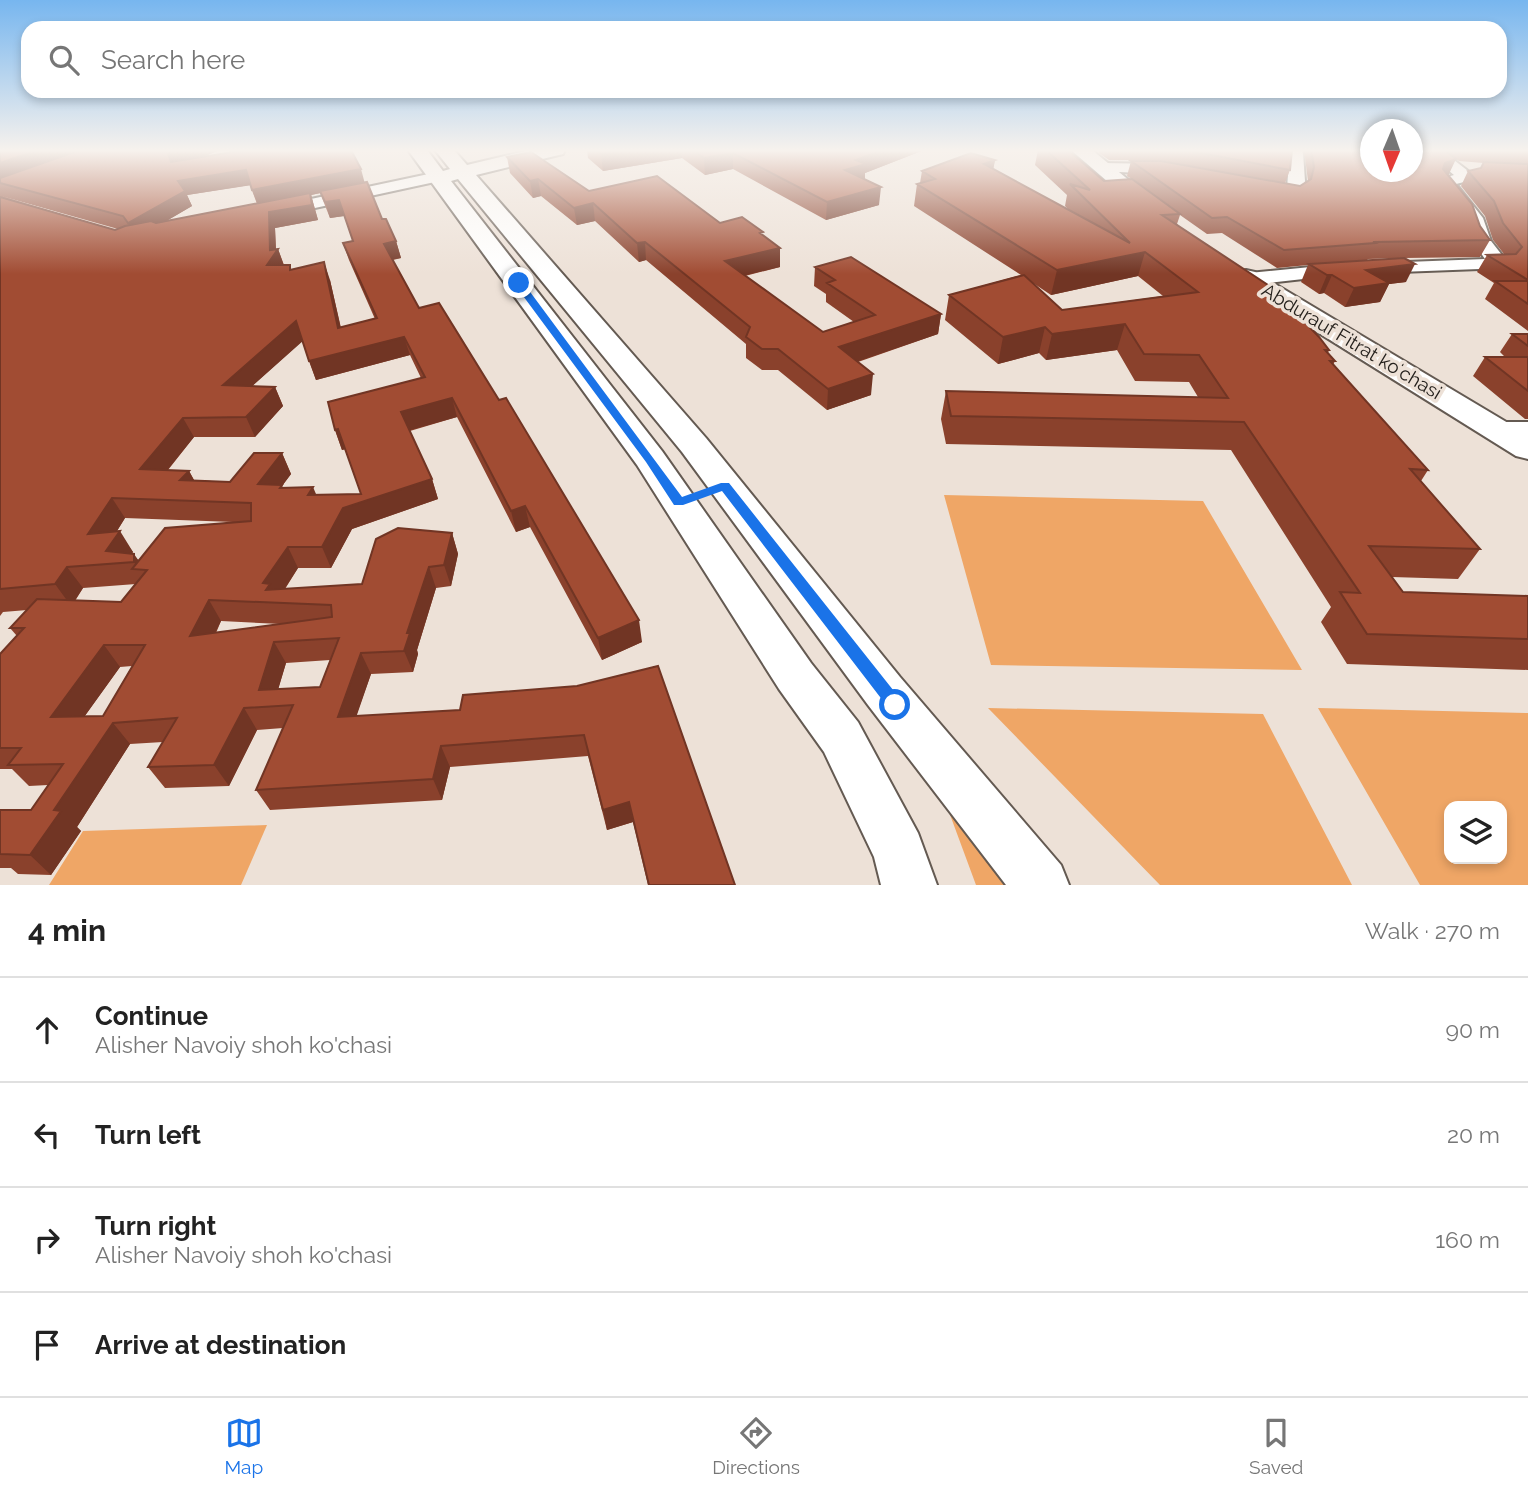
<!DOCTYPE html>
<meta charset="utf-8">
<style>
:root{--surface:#fff;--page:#f2f2f2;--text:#222;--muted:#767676;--line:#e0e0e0;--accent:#1a73e8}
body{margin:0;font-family:Raleway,sans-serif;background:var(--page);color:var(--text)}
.controls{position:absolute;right:21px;bottom:21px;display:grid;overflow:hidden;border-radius:14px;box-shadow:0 4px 10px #0003}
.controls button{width:63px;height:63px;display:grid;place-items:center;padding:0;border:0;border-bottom:2px solid var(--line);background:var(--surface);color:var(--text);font:35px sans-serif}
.compass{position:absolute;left:1360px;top:119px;width:63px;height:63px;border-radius:50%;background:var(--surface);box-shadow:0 4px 10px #0003;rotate:182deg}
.stop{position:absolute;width:21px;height:21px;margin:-16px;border:5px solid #1a73e8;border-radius:50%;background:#fff}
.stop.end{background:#1a73e8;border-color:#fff;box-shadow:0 2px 7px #0008}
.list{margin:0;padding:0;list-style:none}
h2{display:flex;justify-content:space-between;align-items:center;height:91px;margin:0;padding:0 28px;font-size:30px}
h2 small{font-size:23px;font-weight:400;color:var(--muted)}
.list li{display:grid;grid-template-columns:46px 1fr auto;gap:21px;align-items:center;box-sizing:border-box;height:105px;padding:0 28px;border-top:2px solid var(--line)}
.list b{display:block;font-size:26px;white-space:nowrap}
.list p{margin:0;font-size:23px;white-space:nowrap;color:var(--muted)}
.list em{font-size:23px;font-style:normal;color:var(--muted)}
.icon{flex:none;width:38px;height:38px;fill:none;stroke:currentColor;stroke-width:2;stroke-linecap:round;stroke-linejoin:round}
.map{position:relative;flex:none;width:1528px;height:885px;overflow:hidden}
.search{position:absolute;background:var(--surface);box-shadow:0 4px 10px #0003;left:21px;right:21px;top:21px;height:77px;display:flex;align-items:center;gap:18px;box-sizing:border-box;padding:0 24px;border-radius:21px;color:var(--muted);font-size:26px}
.sheet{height:511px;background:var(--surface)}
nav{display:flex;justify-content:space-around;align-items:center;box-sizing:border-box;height:98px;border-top:2px solid var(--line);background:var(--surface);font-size:19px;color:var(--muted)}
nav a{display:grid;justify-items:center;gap:4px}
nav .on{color:var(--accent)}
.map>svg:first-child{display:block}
.green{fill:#efa666;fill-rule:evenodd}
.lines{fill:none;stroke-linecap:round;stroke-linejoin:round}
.minor-casing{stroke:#645a52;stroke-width:4}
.major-casing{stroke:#645a52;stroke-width:4}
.minor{fill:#fff;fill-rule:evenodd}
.major{fill:#fff;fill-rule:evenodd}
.wall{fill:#8a412c;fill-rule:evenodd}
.shaded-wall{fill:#713524}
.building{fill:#a14c33;stroke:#713524;stroke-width:2;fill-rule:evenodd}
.route{fill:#1a73e8}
.labels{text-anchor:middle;stroke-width:7;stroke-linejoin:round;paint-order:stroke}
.far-street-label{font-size:19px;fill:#25211d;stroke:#ede1d7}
</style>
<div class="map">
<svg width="1528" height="885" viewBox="0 0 1528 885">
<rect width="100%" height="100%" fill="#ede1d7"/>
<!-- green -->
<path class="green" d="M944,495L1203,501L1302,670L991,665Z
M988,708L1263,714L1352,885H1160Z
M1318,708L1528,713V885H1420ZM1502,806V859H1449V806Z
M949,812L1009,885H976Z
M267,825L241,885H49L83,831Z"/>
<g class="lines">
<defs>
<path id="minor" d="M1290,150H1302L1303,153L1305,181L1302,194L1294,199L1263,193L1261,190L1269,185L1287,188Z
M1424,150H1441L1472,174L1474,177L1472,180L1456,184L1483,218L1491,241L1509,264L1506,268L1373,273L1370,269L1380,263L1485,259L1473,242L1466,219L1438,182L1440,179L1454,175Z
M1102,163L1163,164L1171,169L1163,174L1097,171L1094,168L1097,165Z
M438,172L446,177L444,180L278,216L269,211L278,206Z
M1341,264L1348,266L1351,270L1348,274L1249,285L1242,283L1239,279L1242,275L1249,273Z
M1497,422H1528V438L1488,435L1484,430L1488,425Z"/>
<path id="major" d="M408,150H427L443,171L450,169L435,150H454L467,165L530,150H565L563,154L476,175L706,438L900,677L1061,865L1069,885H1006L868,705L682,452L458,179L451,181L662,451L811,663L858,722L918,833L937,885H881L874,857L824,752L779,689L637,465Z
M1071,150H1092L1163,208L1160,213H1144Z
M1246,270L1255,272L1528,435V459L1516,456L1237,282L1234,277L1237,272Z"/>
</defs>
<!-- minor casing -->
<use href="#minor" class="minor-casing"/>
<!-- major casing -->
<use href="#major" class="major-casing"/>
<!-- minor -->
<use href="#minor" class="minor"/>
<!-- major -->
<use href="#major" class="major"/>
</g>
<!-- wall -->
<path class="wall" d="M0,150H220L203,157L365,183L382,219L396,241L401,258L393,260L419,308L642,642L602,660L530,527L516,532L457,417L410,431L432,479L438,499L352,529L331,568H298L285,589L362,584L452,533L458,554L451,586L436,588L417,650L418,654L413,672L371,674L356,716L460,710L577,686L735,885H648L633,822L607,830L588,756L450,767L442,800L270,810L256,790L283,728L257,730L229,786L165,788L148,767L163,742L130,744L77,827L81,831L51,875L18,874L11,868H0V810H31L48,785L29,786L12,769H0V654L17,636L10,628L27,610L3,612L0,616ZM250,185L257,204L166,221L192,206L187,195ZM320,193L330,218L344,216L353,241L343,243L349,260L375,319L341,328L330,280L291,269L284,265L278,249L276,250L275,228L318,220L311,195ZM1,196L118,229L115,230ZM302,341L316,380L410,355L421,378L335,430L342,450L345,449L361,494L316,495L283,488L282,486L291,474L282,453L230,482L194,480L189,471L168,470L194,437H255L283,406L275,387L252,386ZM125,518L233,522L138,560L132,553L133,552L117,531ZM136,584L121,602L75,601L83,588ZM221,621L281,624L216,633ZM330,660L320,687L278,689L286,663ZM132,666L103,716L84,717L120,667Z
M587,150H924L865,173V180L879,205L826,220L733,169L705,175L682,158L603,171L588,158Z
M1038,150H1068L1104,181L1136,182L1127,176L1131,161L1158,160H1109L1099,153V150H1292L1290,170L1285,183L1300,186L1308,181L1304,150H1528V331L1485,299L1494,283L1477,272L1487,255L1504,254L1493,240L1485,216L1461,186L1468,171L1481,168L1484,163L1459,161L1451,155L1448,174L1480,226L1490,240L1480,257L1404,258L1406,282L1389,284L1380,302L1345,307L1324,293L1319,294L1301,282L1308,265L1277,268L1222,233L1207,234L1180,215L1177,224L1329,350L1328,353L1335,361L1333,365L1428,470L1421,481L1480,549L1458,579L1392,577L1403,592L1528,596V670L1347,664L1321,622L1331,607L1231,450L946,444L941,419L946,391L1198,397L1189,382L1135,381L1117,350L1046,360L1039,353L998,364L945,320L949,295L1021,275L914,206L917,184L920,183L922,171L995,160L993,169L1069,210L1065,206L1067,195L1035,165ZM1399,258L1367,260L1368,259ZM1138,276L1163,296L1062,310L1033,283L1051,295Z
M507,157L589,191L720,223L763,235L780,248V267L745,276L823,332L854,322L826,302V294L814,286L815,267L941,314L938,334L858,362L871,395L827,410L778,370H762L746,358V344L646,260L639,262L595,221L577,225L541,196L533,198L510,173Z
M1512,334H1528V419H1525L1473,376L1485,357H1505L1500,352Z"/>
<!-- shaded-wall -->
<path class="shaded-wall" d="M38,150H89L0,180V163Z
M175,150H220L175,167L171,162L168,153Z
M624,150H681L682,158L603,171L601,154Z
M883,150H924L865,173V181L845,170L856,160Z
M733,153V169L705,175L704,158Z
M1456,159L1449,174L1438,178L1445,163Z
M995,160L991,181L984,164Z
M361,169L365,184L311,195L318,220L275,228L276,252L278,249L284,266L267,265L270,250L269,212L258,205L252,190Z
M246,170L252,185L187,195L192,206L136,239L128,223L178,181Z
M538,179L541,196L533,198L530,181Z
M881,187L879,205L826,220L827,202Z
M339,200L344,216L330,218L325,202Z
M593,203L595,221L577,225L574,208Z
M396,241L401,258L389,260L384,244Z
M645,242L646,260L639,262L637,243Z
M780,248V267L725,280V261Z
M1145,252L1138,276L1051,295L1057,270Z
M324,262L330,280L345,347L338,328Z
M1415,264L1406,282L1389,284L1380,302L1345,307L1354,288L1366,270Z
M1327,275H1332L1324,293L1319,294Z
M941,314L938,334L838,368L839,347Z
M296,321L304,340L232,404L223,385Z
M1125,324L1117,350L1046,360L1052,334Z
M1045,327L1039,353L998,364L1003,337Z
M404,337L410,355L316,380L309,361Z
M873,374L871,395L827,410L828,389Z
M275,387L283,406L255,437L246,417Z
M452,398L457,417L407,431L401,412Z
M183,418L194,437L152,489L140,469Z
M338,429L346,449L342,450L335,430Z
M282,453L291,474L282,486L291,506L258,484Z
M189,471L200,491L180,480Z
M432,479L438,499L352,529L331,568L322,547L343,508Z
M313,487L322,508L308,495Z
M112,498L125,518L102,555L88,534Z
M525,506L530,527L516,532L511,511Z
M120,531L133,552L126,562L106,551Z
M452,533L458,554L451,586L444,565Z
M288,547L298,568L278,599L273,603L263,583Z
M134,554L145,570L139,569L134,562Z
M67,567L83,588L71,606L55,584Z
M429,567L436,588L417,650L418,654L413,672L404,651L407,633Z
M209,600L221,621L203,657L190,636Z
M639,620L642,642L602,660L598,638Z
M274,642L286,663L273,707L259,690Z
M104,645L120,667L69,738L51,717Z
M361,653L371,674L349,738L338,717Z
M244,708L257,730L229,786L214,765Z
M113,723L130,744L77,827L81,831L51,875L30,855L54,810Z
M441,746L450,767L442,800L433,779Z
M629,802L633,822L607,830L603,810Z"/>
<!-- building -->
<path class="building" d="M0,150H38L0,163Z
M80,150H175L168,153L171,162L245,150H351L361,169L252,190L246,170L178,181L185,191L128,223L123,216L0,183V178Z
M596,150H624L601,154Z
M693,150H883L856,160L866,164L845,170L881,187L827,202L733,153L704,158Z
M1046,150H1068L1104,181L1132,179L1180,214L1162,215L1271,287L1319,337L1329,350H1325L1335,361H1330L1428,470L1410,469L1480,549L1369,546L1403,592L1528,596V639L1367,634L1340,592L1360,593L1244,422L951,416L946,391L1228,398L1199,355L1144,354L1125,324L1052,334L1045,327L1003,337L949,295L1024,275L1062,310L1198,292L1145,252L1057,270L917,184L935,179L922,171L971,153L995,160L984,164L1130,243L1070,184L1090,190Z
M1185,150H1292L1290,170Z
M1311,150H1370V172H1412V150H1445L1456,159L1445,163L1443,169L1472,204L1480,226L1490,240L1373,242L1375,243L1284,250L1227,217L1212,218L1131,161H1161L1300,186L1311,179L1314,167Z
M531,152L589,191L657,176L720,223L742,217L763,232L760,233L780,248L725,261L823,332L875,315L827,283L835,280L815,267L851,257L941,314L839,347L873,374L828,389L778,349H762L746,337L750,327L645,242L637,243L593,203L574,208L538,179L530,181L507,157Z
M1484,162L1528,164V280L1487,255L1516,254L1522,247L1503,223L1494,201L1468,171L1481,168Z
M367,182L382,219H386L396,241L384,244L419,308L439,303L499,400L506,398L639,620L598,638L525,506L511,511L452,398L401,412L432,479L343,508L322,547H288L263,583L270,584L266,590L362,584L376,539L398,528L452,533L444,565L429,567L407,633H410L404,651L361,653L338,717L460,710L463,695L577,686L658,666L735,885H649L629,802L603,810L584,735L441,746L433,779L256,790L293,705L244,708L214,765L148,767L177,718L113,723L54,810L61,811L30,855L0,854V810H31L63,764L8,765L21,748H0V654L24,628H10L37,599L121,602L147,570L132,569L165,528L251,521V503L112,498L88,534L120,531L106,551L134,554V562L67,567L55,584L0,589V197L115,230L125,226L151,221L156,223L310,193L312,205L269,212L270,250L278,249L267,265H290V270L324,262L338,328L377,318L343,243L353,241L339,200L325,202L320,191ZM296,321L309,361L404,337L425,377L328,402L335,430L338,429L361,494L308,495L313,487L280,488L282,485L258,484L282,453H254L230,482L180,480L189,471L140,469L183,418L246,417L275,387L223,385ZM209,600L331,605L332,617L190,636ZM339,638L320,687L259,690L274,642ZM104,645H145L103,716L51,717Z
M1404,258L1415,264L1366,270L1389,283L1354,288L1332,275H1327L1309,264Z
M1495,281H1528V304Z
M1512,334H1528V346Z
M1485,357H1528V391Z"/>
<!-- sky -->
<linearGradient id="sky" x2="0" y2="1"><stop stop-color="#77b6ef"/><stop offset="0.55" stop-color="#f7f2ed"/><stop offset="1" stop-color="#f7f2ed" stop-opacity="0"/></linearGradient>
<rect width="1528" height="274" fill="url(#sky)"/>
<!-- route -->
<path class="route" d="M515,281H522L682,497L721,483H729L901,700L903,705L901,710H890L722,491L683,505H674L646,462L515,285Z"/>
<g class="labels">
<!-- far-street labels -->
<g class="far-street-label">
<text transform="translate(1352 341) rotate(31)" y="7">Abdurauf Fitrat koʻchasi</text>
</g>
</g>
</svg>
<div class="controls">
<button><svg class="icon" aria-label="layers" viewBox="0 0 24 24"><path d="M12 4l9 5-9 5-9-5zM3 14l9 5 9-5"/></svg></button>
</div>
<svg class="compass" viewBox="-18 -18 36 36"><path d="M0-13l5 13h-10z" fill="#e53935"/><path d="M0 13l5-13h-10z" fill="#767676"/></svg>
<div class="stop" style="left:895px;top:705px"></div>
<div class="stop end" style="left:519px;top:283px"></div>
<div class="search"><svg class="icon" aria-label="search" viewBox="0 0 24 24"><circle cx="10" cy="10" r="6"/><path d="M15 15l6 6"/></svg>Search here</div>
</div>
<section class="sheet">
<h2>4 min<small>Walk · 270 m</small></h2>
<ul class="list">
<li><svg class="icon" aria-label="ahead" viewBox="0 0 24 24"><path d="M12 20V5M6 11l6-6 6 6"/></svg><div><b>Continue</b><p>Alisher Navoiy shoh ko'chasi</p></div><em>90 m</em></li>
<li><svg class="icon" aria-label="left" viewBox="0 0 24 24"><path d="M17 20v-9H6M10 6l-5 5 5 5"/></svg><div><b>Turn left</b></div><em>20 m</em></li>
<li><svg class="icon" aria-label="right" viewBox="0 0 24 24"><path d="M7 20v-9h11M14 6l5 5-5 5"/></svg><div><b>Turn right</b><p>Alisher Navoiy shoh ko'chasi</p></div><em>160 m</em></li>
<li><svg class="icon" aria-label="arrive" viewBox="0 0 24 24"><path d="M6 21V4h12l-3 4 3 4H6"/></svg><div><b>Arrive at destination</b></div></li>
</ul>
</section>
<nav>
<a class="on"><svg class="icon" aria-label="map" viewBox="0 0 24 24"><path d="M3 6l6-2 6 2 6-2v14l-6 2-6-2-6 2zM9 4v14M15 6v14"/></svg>Map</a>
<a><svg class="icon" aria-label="directions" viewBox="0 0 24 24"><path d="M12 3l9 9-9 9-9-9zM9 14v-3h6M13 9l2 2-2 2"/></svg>Directions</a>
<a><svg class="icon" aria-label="saved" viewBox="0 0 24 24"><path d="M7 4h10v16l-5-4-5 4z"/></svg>Saved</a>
</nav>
